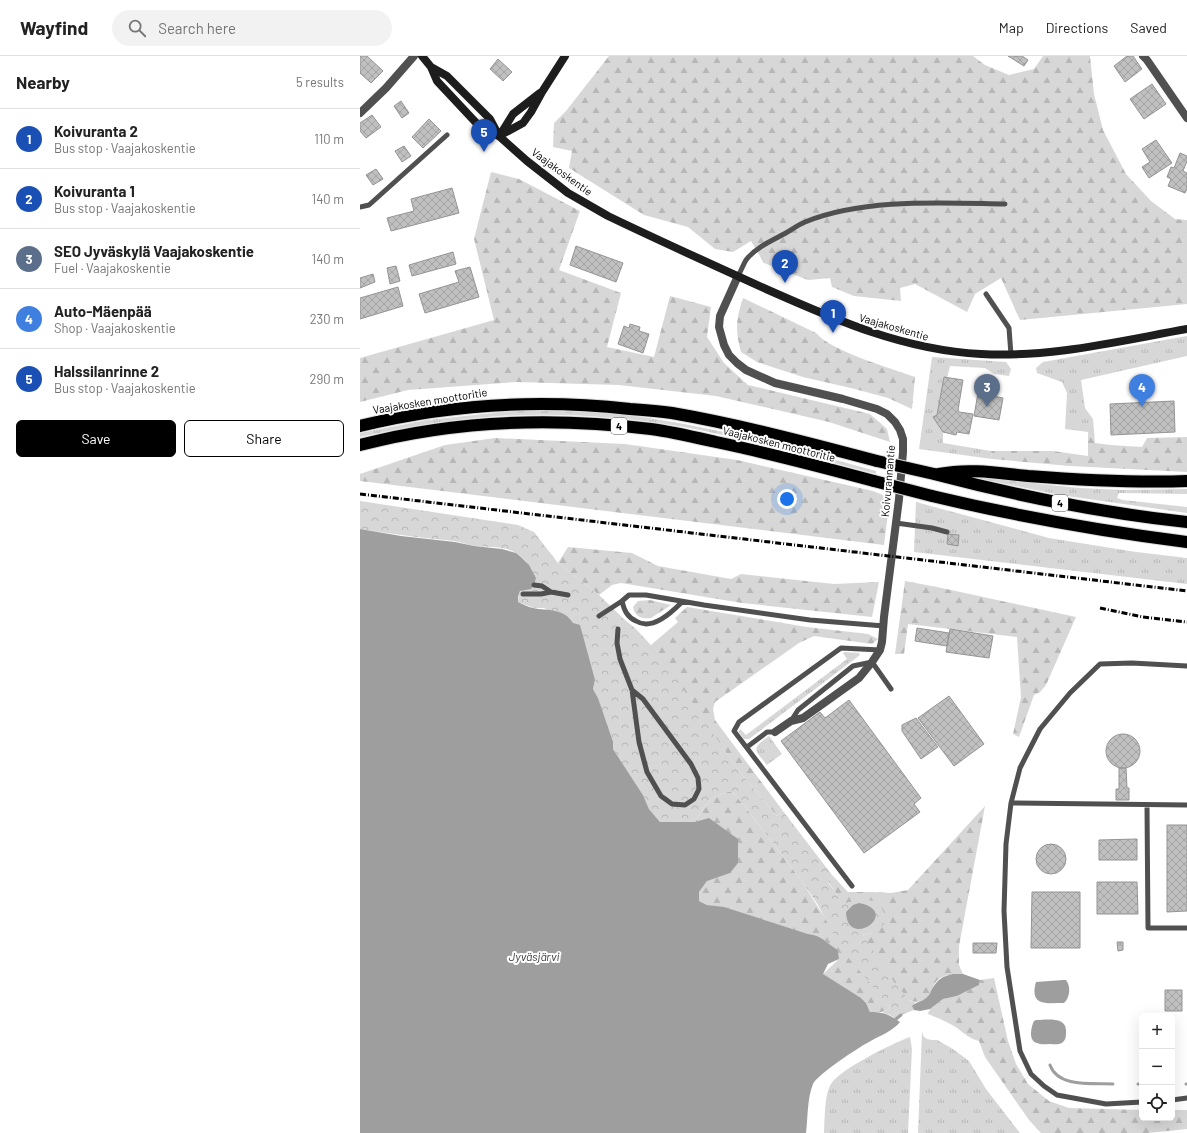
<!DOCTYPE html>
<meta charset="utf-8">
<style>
:root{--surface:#fff;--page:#f2f2f2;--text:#222;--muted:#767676;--line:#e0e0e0;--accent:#000}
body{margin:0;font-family:Barlow,sans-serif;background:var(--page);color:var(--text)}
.controls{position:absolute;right:12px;bottom:12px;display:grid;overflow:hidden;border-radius:6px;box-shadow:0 4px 16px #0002}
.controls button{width:36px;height:36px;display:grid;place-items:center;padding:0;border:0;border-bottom:1px solid var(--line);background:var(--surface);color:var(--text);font:20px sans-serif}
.you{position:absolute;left:427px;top:443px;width:14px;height:14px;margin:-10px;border:3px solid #fff;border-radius:50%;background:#1a73e8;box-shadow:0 0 0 6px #1a73e833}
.badge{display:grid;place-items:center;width:26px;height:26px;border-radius:50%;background:var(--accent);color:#fff;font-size:13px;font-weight:700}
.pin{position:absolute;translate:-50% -33px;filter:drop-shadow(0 1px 2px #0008)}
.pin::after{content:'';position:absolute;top:21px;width:14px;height:12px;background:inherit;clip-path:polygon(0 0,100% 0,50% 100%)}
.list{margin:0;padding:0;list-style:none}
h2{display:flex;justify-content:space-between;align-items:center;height:52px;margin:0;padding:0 16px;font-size:17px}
h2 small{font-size:13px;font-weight:400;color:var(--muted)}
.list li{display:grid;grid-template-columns:26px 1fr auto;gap:12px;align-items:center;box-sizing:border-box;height:60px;padding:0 16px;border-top:1px solid var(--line)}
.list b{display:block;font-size:15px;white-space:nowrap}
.list p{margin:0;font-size:13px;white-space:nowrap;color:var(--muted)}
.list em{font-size:13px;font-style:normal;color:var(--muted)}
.actions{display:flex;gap:8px;padding:12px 16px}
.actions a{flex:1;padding:9px 0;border:1px solid var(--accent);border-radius:6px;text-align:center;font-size:14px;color:var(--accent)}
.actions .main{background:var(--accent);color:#fff}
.icon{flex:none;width:22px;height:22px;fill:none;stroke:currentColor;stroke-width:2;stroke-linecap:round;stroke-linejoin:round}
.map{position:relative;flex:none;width:827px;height:1077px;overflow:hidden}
header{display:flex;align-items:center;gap:24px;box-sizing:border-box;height:56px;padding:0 20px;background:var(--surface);border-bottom:1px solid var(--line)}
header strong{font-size:19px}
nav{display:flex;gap:22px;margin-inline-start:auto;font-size:14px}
.search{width:280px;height:36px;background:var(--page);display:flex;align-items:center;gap:10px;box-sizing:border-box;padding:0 14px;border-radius:22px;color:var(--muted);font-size:15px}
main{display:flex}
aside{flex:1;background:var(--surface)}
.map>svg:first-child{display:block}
.grass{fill:url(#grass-tufts)}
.forest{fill:url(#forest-firs)}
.park{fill:url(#park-crowns)}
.water{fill:#9e9e9e}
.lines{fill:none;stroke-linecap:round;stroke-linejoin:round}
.stream{stroke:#9e9e9e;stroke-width:3}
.building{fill:url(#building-cross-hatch);stroke:#949494}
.highway-casing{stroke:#dbdbdb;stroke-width:14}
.lane{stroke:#505050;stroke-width:5}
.street{stroke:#505050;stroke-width:8}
.secondary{stroke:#1d1d1d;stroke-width:8}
.highway{stroke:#000;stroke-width:12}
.rail{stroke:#000;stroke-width:3;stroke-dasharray:6 2 1 2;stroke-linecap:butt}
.highway-bridge-casing{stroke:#dbdbdb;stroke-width:14;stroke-linecap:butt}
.highway-bridge{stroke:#000;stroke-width:12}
.labels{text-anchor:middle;stroke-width:4;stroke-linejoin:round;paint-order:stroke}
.shield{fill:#fff;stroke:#4c4c4c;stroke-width:1}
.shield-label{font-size:10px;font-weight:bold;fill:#000}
.street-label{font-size:11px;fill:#000;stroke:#fff}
.water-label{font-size:12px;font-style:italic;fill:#3f3f3f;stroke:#fff}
</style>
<header>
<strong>Wayfind</strong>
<div class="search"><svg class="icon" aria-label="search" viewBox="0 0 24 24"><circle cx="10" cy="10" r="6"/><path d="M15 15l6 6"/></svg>Search here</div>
<nav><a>Map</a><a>Directions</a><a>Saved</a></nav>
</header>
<main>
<aside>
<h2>Nearby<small>5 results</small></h2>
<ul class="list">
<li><span class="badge" style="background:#1a4fb4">1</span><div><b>Koivuranta 2</b><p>Bus stop · Vaajakoskentie</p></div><em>110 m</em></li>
<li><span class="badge" style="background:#1a4fb4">2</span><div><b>Koivuranta 1</b><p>Bus stop · Vaajakoskentie</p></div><em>140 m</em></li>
<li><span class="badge" style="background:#5c6f8a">3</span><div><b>SEO Jyväskylä Vaajakoskentie</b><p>Fuel · Vaajakoskentie</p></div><em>140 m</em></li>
<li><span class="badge" style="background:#3f7fe0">4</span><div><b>Auto-Mäenpää</b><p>Shop · Vaajakoskentie</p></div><em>230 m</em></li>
<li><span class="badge" style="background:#1a4fb4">5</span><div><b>Halssilanrinne 2</b><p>Bus stop · Vaajakoskentie</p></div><em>290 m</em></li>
</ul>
<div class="actions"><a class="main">Save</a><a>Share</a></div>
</aside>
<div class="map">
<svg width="827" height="1077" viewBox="0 0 827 1077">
<defs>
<pattern id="grass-tufts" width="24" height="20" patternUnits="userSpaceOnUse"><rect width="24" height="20" fill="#d7d7d7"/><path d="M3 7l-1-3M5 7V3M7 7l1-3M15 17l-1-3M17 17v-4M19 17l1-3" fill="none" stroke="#b7b7b7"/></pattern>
<pattern id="forest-firs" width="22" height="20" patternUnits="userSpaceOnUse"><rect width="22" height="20" fill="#d7d7d7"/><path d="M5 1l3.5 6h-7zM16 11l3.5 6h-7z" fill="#b7b7b7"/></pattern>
<pattern id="park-crowns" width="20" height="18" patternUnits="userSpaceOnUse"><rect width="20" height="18" fill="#d7d7d7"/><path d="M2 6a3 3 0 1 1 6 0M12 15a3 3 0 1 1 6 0" fill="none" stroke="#b7b7b7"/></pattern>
<pattern id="building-cross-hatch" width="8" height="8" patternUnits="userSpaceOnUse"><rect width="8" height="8" fill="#c0c0c0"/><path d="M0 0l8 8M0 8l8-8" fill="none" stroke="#a3a3a3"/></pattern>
</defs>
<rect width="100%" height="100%" fill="#fff"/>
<!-- grass -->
<path class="grass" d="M827,280V300L721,324L725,352L733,363L735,387L728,376L705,373L707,337L702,326L677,317L676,312L683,306Z
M572,301L646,306L651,313L649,320L634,318L625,312L590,310L587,322L584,321L577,359L583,376V387L631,395L632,403L559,393Z
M153,355C193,355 234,354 274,360C356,371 436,393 516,415V418C450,401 385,382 318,370C256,360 191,356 128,361C85,364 42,372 0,381V377L67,364Z
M611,421L645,422L680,428L720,432L763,434L827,433V438L759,437L757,442L763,444L827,451V457L700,439Z
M556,446L689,482L776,496L827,502V528L554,496Z
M485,596L499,597L500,599L389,683H384L379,676L380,673L386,679L487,603L483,597Z
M409,680L422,698L407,709C394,693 391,693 409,680Z
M562,976L564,981L567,983L572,984H577L593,993L609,1005L626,1033L660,1077H558Z
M550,981L552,993L548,1077H464C465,1063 464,1040 471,1028C479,1014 533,987 550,981Z"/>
<!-- forest -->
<path class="forest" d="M249,0H613L625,9L649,19L674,13L683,0H730L734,38L743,74L766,118L791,145L815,163L827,164V248L660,264L641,222L615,238L607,256L555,228L540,232L541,245L494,240L472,231L470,222L448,224L404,207L391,185L373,196L355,193L328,171L284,159L209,112L212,95L193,91L194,67L206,55Z
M131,116L159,123L220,155L199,214L261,237L247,291L294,301L310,240L351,251L347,281L364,307L388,329L510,358L527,373L530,386L469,366L356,340L259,329L156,326L48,334L0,346V302L134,264L114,183Z
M383,242L456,277C471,295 530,312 555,321L552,353L528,342L495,333L443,321L397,306L381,296C375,273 376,264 383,242Z
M728,376L735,387L751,389L782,391L787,382L827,381V416L710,410L632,403L631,395H693L728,400Z
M135,382L265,388L377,404L513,435L530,442L524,489L0,425V418L85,389Z
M208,491L272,497L298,510L371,523L381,518L474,528L519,526L512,561L382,547L261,527L252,529L239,539L198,507Z
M545,525L577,531L716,561L686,629L680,636L674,639L659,681L653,678L661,641L657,581L548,568L544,598H535Z
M290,544L311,549L291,562C281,563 275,561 273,551L278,545Z
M327,551L447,571L508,578L518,583L512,588L454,580L439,587L355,646L353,653L355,664L423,755L417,760L378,714L291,589L318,566L315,562Z
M371,735L383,748L441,824L470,870L530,952L522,956H510L506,947L501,942L465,921L463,918L479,903L478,894C466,887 462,879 448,878L364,852L347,849L339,845V836L347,825L335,766C344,749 351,740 371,735Z
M625,750L599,890V909L603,918C594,918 581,918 575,927C573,931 571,937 568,940C564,945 557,947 551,945C541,941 510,891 503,879L514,876L489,846L482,850L477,839L468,825L472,819L488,836H513L531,837L548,834Z
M634,922L648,985L656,1008L668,1028L689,1045L709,1052L782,1054V1062H812V1054H827V1073L787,1077H681L669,1064L625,1001L619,985C610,983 605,978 597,972C588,966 578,962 568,958L570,953L583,943L597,940L619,929L620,924Z"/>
<!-- park -->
<path class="park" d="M0,445L158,469L174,476L198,507L239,539L265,564L275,572L301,600L378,714L417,760L423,755L472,819L468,826L477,839L482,849C495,843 506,842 520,847L524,857V870L514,876L503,879L534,926L550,945L556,946L552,950L554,954L541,959L536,963L528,958L522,956L530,952L515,933L481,893L458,849L441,824L383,748L371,735C351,740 344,749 335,766H300L289,753L283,739L253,693L238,642L233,633L235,624L213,567L184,552H174L158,546C158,535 166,525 172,516C169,509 164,502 156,497C145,490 128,491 115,490C108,489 101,486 94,485C62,482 31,478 0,473Z"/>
<!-- water -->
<path class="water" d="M0,473L41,480L95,486L114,490L142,493L156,497L161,501L169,509L176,522L174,529L171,533L160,535L158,541V546C163,548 168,551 173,552C188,555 204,552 213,567L220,569L235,624L233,633L238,642L253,686V693L283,739L289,753L300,766H335L349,762L378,783V807L370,817L347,825L339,836V845L347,849L364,851L448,878C462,879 466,887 478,894L479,903L468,908L463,918L501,942L506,947L510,956C524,956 528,958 540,966C533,975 519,980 509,986C499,991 457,1019 453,1028C447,1043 448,1061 446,1077H0Z
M499,847C543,856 487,895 486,856L493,849Z
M593,918H603L620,924L619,929L597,940L583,943L570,953L560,955L554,954L552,950C556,946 561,946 566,942C568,940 570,938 571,935C578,923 581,921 593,918Z
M703,924H706C711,930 710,942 704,947C687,947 669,951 676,926Z
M676,964C687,964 707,960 706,976C706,980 706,984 702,987C698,989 694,988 690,988C686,988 681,989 677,987C668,985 671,971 674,965Z"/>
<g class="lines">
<!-- stream -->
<path class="stream" d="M536,963L541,959
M690,1009C698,1032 733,1027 753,1028
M778,1028H782
M826,1028H827"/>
</g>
<!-- building -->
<path class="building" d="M0,0H7L23,15L11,27L0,17Z
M648,0H662L668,4L664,10Z
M767,0H773L782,13L765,26L754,10Z
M138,3L152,16L143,25L130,13Z
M792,28L806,48L784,63L770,43Z
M41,45L49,57L42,62L34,50Z
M12,59L21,71L6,82L0,75V67Z
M69,63L81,75L63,92L52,81Z
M796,84L812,107L789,122L782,111L790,106L782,93Z
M44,90L51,100L42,106L35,95Z
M820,97L827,100V105L823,115L827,117V133L825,137L808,130L811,123L807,121L811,111L814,112Z
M16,113L23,123L13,129L6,119Z
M92,132L99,157L31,175L27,162L54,155L51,143Z
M216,190L263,207L256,226L210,209Z
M93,196L96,208L52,220L49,209Z
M36,210L40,225L30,228L27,212Z
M110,211L119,241L65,257L59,238L99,226L95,215Z
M13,218L15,226L0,232V222Z
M38,231L43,250L0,263V242Z
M270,268L280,271L279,275L289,278L283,297L258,288L264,270L269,272Z
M584,321L603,324L598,354L599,356L613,358L609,378L597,376L596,379L583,376L573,361L577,359Z
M618,337L643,342L639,364L614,360Z
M814,345L815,376L751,379L750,348Z
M588,478L599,479L598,490L587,488Z
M557,572L589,577L587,590L555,585Z
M590,573L633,580L629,602L586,596Z
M589,640L624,688L594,710L558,662Z
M489,644L561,742L554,748L560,756L504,797L421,685L460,656L465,662Z
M556,662L578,691L561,703L542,675V669Z
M746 695a17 17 0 1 1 34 0a17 17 0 1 1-34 0Z
M759,712H766L767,732H769V744H756V733H759Z
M807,769H827V855L807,856Z
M777,783V804H739V784Z
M676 803a15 15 0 1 1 30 0a15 15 0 1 1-30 0Z
M737,826H777L778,858H737Z
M672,836H720V892H671Z
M757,886H763V894L758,895Z
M613,887H637L636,897H613Z
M805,934H822V955H805Z"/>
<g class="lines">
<defs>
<path id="highway" d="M0,370C89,348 179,343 270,353C284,354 298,355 312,357C381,369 449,387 517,405
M0,389C95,364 193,361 291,373C313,376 334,381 356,386C409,397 462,411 514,425
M574,418C658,440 741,457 827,466
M579,418C609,412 638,417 668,420C721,424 774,427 827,425
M572,440C656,460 741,475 827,486"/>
</defs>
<!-- highway casing -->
<use href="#highway" class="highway-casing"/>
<!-- lane -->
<path class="lane" d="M0,151L9,149L87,79
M378,220C381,215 383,209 386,204C395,192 411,185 424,178C431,174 438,169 445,166C504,142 582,147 645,148
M626,238L649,272L651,299
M536,467L572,472L587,476
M174,529L182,530L191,536L208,539
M163,538H181L191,536
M322,546C311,557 292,575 276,565C267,561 264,554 262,545L269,539H286L344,549L450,564L524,570
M239,560L262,545
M258,573L257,587L260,603L272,634L279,686L287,716L301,740L312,748L325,749L334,743L339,733L338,722L331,708L283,643L272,634
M431,665L438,654L493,610L512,606L531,633
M387,691L407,676H415
M651,747L827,749
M787,750L788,872H827
M492,830L374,675L379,666L481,592L520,594
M812,1044L827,1042
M782,1046L746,1048L697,1039L684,1030L671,1018L660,995L647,911L644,855L646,788L651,747L660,712L680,673L710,637L740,608L772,607L827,610"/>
<!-- street -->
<path class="street" d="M783,0L787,4L827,62
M0,57L26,32L54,0
M378,220L360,260L359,271L364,289L369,299L377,307L386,314L415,327L483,343L517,353L527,358L535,366L540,374L543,383V396L539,443L524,561L522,586L520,594L512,606L499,622L443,662L431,665L415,676"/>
<!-- secondary -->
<path class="secondary" d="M62,0L71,11L87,20L130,63L139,80
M71,11L77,25L121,72L139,80L167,105L208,137L248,160C300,185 353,209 406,233C476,264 543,294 621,298C690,302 759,285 827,273
M140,79L153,58L180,37
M139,80L163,67L171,56L182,36L205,0"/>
<!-- highway -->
<use href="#highway" class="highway"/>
<!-- rail -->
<path class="rail" d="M0,438L827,535
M740,552L783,561L827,566"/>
<defs>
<path id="highway-bridge" d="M517,405L574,418
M514,425L572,440"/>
</defs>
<!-- highway-bridge casing -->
<use href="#highway-bridge" class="highway-bridge-casing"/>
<!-- highway-bridge -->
<use href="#highway-bridge" class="highway-bridge"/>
</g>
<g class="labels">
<!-- shield labels -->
<g class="shield">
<rect x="251" y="362" width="16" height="16" rx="3"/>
<rect x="692" y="439" width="16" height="16" rx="3"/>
</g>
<g class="shield-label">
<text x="259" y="374">4</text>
<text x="700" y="451">4</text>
</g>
<!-- street labels -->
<g class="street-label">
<text transform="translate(202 116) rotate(36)" y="4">Vaajakoskentie</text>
<text transform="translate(534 271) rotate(16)" y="4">Vaajakoskentie</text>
<text transform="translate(70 345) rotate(-9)" y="4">Vaajakosken moottoritie</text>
<text transform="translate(419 388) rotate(14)" y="4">Vaajakosken moottoritie</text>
<text transform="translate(528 425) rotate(-85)" y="4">Koivurannantie</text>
</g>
<!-- water labels -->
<g class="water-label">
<text x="174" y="905">Jyväsjärvi</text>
</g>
</g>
</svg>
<div class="controls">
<button>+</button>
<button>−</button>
<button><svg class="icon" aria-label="locate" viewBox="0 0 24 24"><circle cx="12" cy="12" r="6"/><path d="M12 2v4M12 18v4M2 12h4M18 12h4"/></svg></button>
</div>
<div class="you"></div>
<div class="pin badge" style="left:473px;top:277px;background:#1a4fb4">1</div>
<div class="pin badge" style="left:425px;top:227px;background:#1a4fb4">2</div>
<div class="pin badge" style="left:627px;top:351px;background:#5c6f8a">3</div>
<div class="pin badge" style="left:782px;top:351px;background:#3f7fe0">4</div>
<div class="pin badge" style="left:124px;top:96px;background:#1a4fb4">5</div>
</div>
</main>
